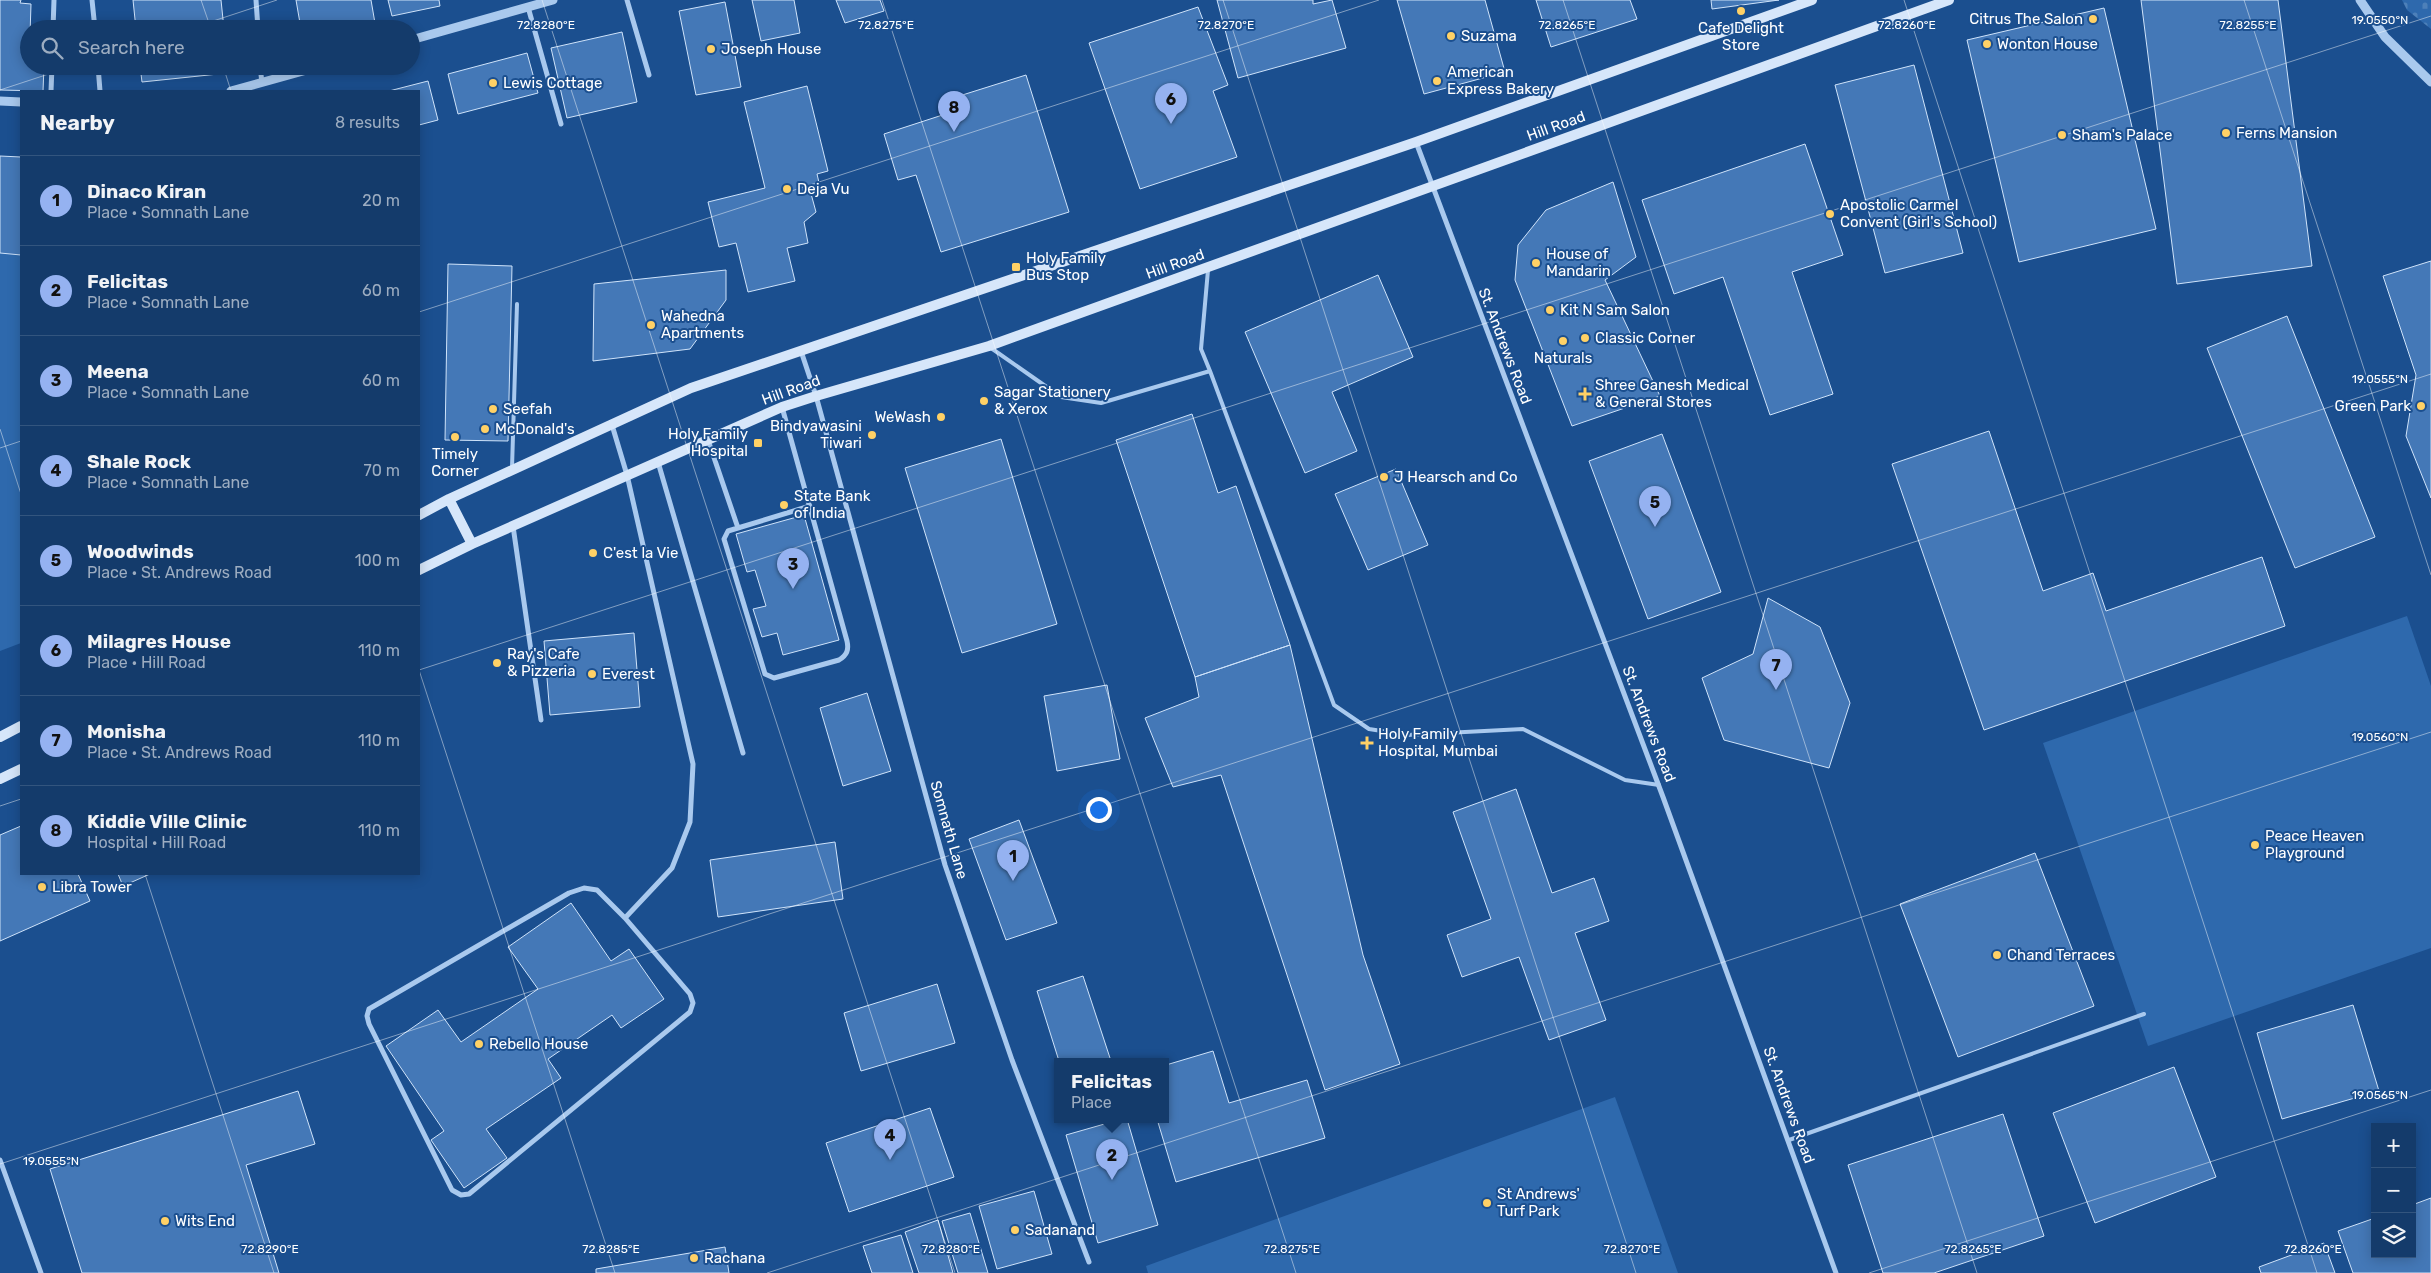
<!DOCTYPE html>
<meta charset="utf-8">
<style>
:root{--surface:#143b6b;--page:#214673;--text:#f1f3f6;--muted:#9dadc1;--line:#33557e;--accent:#95b2f1}
body{margin:0;font-family:Rubik,sans-serif;background:var(--page);color:var(--text)}
.controls{position:absolute;right:15px;bottom:15px;display:grid;overflow:hidden;border-radius:0px;box-shadow:0 2px 12px #0003}
.controls button{width:45px;height:45px;display:grid;place-items:center;padding:0;border:0;border-bottom:1px solid var(--line);background:var(--surface);color:var(--text);font:25px sans-serif}
.you{position:absolute;left:1098px;top:809px;width:18px;height:18px;margin:-12px;border:4px solid #fff;border-radius:50%;background:#1a73e8;box-shadow:0 0 0 8px #1a73e833}
.badge{display:grid;place-items:center;width:32px;height:32px;border-radius:50%;background:var(--accent);color:#111;font-size:16px;font-weight:700}
.pin{position:absolute;translate:-50% -41px;filter:drop-shadow(0 1px 2px #0008)}
.pin::after{content:'';position:absolute;top:26px;width:18px;height:15px;background:inherit;clip-path:polygon(0 0,100% 0,50% 100%)}
.popup{position:absolute;left:1054px;top:1058px;width:115px;height:65px;box-sizing:border-box;display:grid;place-content:center;border-radius:0px;background:var(--surface);filter:drop-shadow(0 1px 4px #0005);font-size:16px;white-space:nowrap;color:var(--muted)}
.popup b{font-size:19px;color:var(--text)}
.popup::after{content:'';position:absolute;left:50%;top:100%;margin-left:-10px;border:10px solid transparent;border-top-color:var(--surface)}
.list{margin:0;padding:0;list-style:none}
h2{display:flex;justify-content:space-between;align-items:center;height:65px;margin:0;padding:0 20px;font-size:21px}
h2 small{font-size:16px;font-weight:400;color:var(--muted)}
.list li{display:grid;grid-template-columns:32px 1fr auto;gap:15px;align-items:center;box-sizing:border-box;height:90px;padding:0 20px;border-top:1px solid var(--line)}
.list b{display:block;font-size:19px;white-space:nowrap}
.list p{margin:0;font-size:16px;white-space:nowrap;color:var(--muted)}
.list em{font-size:16px;font-style:normal;color:var(--muted)}
.icon{flex:none;width:28px;height:28px;fill:none;stroke:currentColor;stroke-width:2;stroke-linecap:round;stroke-linejoin:round}
.map{position:relative;flex:none;width:2431px;height:1273px;overflow:hidden}
.search{position:absolute;background:var(--surface);box-shadow:0 2px 12px #0003;left:20px;top:20px;width:400px;height:55px;display:flex;align-items:center;gap:12px;box-sizing:border-box;padding:0 18px;border-radius:28px;color:var(--muted);font-size:19px}
.panel{position:absolute;background:var(--surface);box-shadow:0 2px 12px #0003;left:20px;top:90px;width:400px;height:785px;border-radius:0px}
.map>svg:first-child{display:block}
.cemetery{fill:url(#cemetery-stones)}
.park{fill:#2e69ad}
.building{fill:#4478b7;stroke:#cfe3fa}
.lines{fill:none;stroke-linecap:round;stroke-linejoin:round}
.service{stroke:#a9c9ee;stroke-width:4}
.minor{stroke:#a9c9ee;stroke-width:5}
.tertiary{stroke:#a9c9ee;stroke-width:9}
.secondary{stroke:#d6e6fa;stroke-width:10}
.ticks{fill:none;stroke:#fff;stroke-width:1;stroke-opacity:0.45}
.poi-dot{fill:#ffd166;stroke:#1b4f8f;stroke-width:2}
.labels{text-anchor:middle;stroke-width:4;stroke-linejoin:round;paint-order:stroke}
.poi-label{font-size:15px;fill:#fff;stroke:#1b4f8f;text-anchor:start}
.street-label{font-size:15px;fill:#fff;stroke:#1b4f8f}
.ticks-label{font-size:12px;text-anchor:middle;fill:#fff;stroke:#1b4f8f;stroke-width:4;stroke-linejoin:round;paint-order:stroke}
</style>
<div class="map">
<svg width="2431" height="1273" viewBox="0 0 2431 1273">
<defs>
<pattern id="cemetery-stones" width="16" height="16" patternUnits="userSpaceOnUse" patternTransform="scale(1.25)"><rect width="16" height="16" fill="#2e69ad"/><path d="M2 7V4a2 2 0 0 1 4 0v3zM10 15v-3a2 2 0 0 1 4 0v3z" fill="#4d80b9"/></pattern>
</defs>
<rect width="100%" height="100%" fill="#1b4f8f"/>
<!-- cemetery -->
<path class="cemetery" d="M2402,0H2431V29L2407,10Z"/>
<!-- park -->
<path class="park" d="M0,253L21,255V643L0,651Z
M2407,616L2431,686V948L2148,1046L2043,743Z
M1615,1097L1678,1273H1148L1146,1266Z"/>
<!-- building -->
<path class="building" d="M0,0H21L20,3L31,4L29,66H44L43,91L0,90Z
M133,0H221L224,29H136Z
M296,0H371L376,29H301Z
M388,0H439L440,6L392,16Z
M752,0H794L800,33L761,41Z
M836,0H880L884,11L845,23Z
M1217,0H1313V4L1332,0L1346,48L1238,78Z
M1397,0H1485L1505,72L1424,94Z
M1536,0H1630L1637,19L1551,47Z
M1711,0H1779L1712,9Z
M2141,0H2278L2312,266L2177,284Z
M725,2L741,87L696,95L679,11Z
M1198,7L1228,85L1213,91L1237,157L1140,189L1089,43Z
M2104,8L2156,229L2019,262L1967,40Z
M622,32L637,102L567,118L551,48Z
M527,53L538,93L458,114L448,74Z
M1914,65L1963,253L1885,273L1835,85Z
M140,66H228V73L142,82Z
M1026,75L1069,212L941,252L916,175L898,180L884,134L961,109L956,97Z
M428,81L438,120L419,125V91H389Z
M807,86L828,171L817,174L820,187L810,190L816,212L804,222L808,243L787,248L795,281L748,292L736,243L719,247L708,202L765,188L744,102Z
M1805,144L1843,255L1792,272L1833,394L1770,415L1723,277L1674,294L1642,200Z
M0,156L21,157V255L0,253Z
M1613,182L1636,257L1605,280L1660,396L1572,426L1515,280L1518,245L1546,210Z
M2431,261V498L2406,436L2416,375L2383,276Z
M448,264L512,266L508,441L445,440Z
M726,270V300L690,349L593,361L594,284Z
M1378,275L1413,357L1332,392L1357,451L1305,473L1245,332Z
M2287,316L2375,537L2295,568L2207,348Z
M1192,414L1218,493L1236,486L1290,645L1195,677L1116,440Z
M1989,431L2043,591L2093,573L2106,611L2262,557L2285,626L1984,730L1892,464Z
M1662,434L1721,592L1648,619L1589,461Z
M1001,439L1057,624L962,653L905,468Z
M1396,469L1428,545L1368,570L1335,494Z
M804,515L839,640L783,655L777,633L762,637L753,609L766,606L755,570L747,572L736,534Z
M1768,598L1820,627L1850,703L1829,768L1724,740L1702,678L1753,654Z
M634,633L640,707L550,715L544,641Z
M1290,645L1363,955L1400,1064L1325,1090L1221,775L1173,787L1145,718L1199,697L1195,677Z
M1107,685L1120,759L1057,771L1044,696Z
M867,693L891,771L843,786L820,708Z
M1516,789L1552,893L1594,878L1609,921L1575,933L1606,1020L1549,1040L1519,957L1462,977L1447,935L1491,919L1453,812Z
M1019,820L1057,923L1006,940L969,839Z
M21,826V874H78L90,901L0,941V835Z
M835,842L843,899L718,917L710,860Z
M2035,853L2094,1006L1958,1057L1900,904Z
M118,874H150L123,886Z
M571,903L611,961L629,949L664,999L621,1028L612,1015L548,1059L561,1078L486,1129L507,1158L464,1188L431,1140L444,1131L386,1046L438,1010L461,1042L538,989L508,947Z
M1083,976L1111,1061H1059L1037,991Z
M937,984L955,1043L861,1071L844,1013Z
M2353,1005L2379,1091L2282,1119L2257,1033Z
M1213,1051L1229,1103L1307,1080L1325,1138L1176,1182L1157,1119H1166V1065Z
M2174,1067L2216,1177L2095,1223L2053,1113Z
M298,1091L315,1144L246,1165L279,1273H82L50,1169Z
M930,1108L954,1177L849,1212L826,1143Z
M2003,1114L2044,1236L1934,1273H1883L1848,1165Z
M1122,1119H1127L1158,1225L1098,1243L1066,1135Z
M1034,1191L1052,1254L997,1269L979,1206Z
M2431,1198V1273H2353L2338,1231L2375,1218V1254H2412V1205Z
M970,1213L988,1273H958L942,1221Z
M938,1220L953,1273H919L905,1232Z
M901,1235L913,1273H872L863,1246Z
M2324,1243L2335,1273H2261L2259,1267Z
M725,1247L729,1273H596V1269Z"/>
<g class="lines">
<!-- service -->
<path class="service" d="M991,348L1061,397L1101,403L1210,371L1201,349L1208,270
M1210,371L1334,705L1369,729L1407,735L1523,729L1625,780L1659,785
M512,468L517,304
M1789,1140L2144,1014"/>
<!-- minor -->
<path class="minor" d="M92,0L95,29
M256,0L258,29
M627,0L649,75
M528,7L561,124
M53,29L54,0
M98,66L100,91
M260,66L262,83
M51,91L52,66
M1416,142L1663,797L1836,1273
M801,351L816,396L945,865L1012,1060L1089,1262
M782,407L847,641C849,650 847,655 839,660L774,678L765,674L724,539L728,531L810,506
M612,425L627,475L693,764L690,822L672,868L625,918
M708,440L738,528
M658,462L743,753
M513,526L541,720
M584,888L597,890L625,918L690,994L693,1003L690,1012L469,1194L461,1195L452,1190L369,1024L367,1016L369,1009L569,893Z
M0,1160L41,1273"/>
<!-- tertiary -->
<path class="tertiary" d="M2360,0L2385,37L2431,82
M411,40L553,0
M231,91L321,66
M0,101L21,102"/>
<!-- secondary -->
<path class="secondary" d="M449,499L472,544
M419,515L449,499L691,388L1416,142L1812,0
M419,570L472,544L782,407L816,396L989,346L1949,0
M0,737L21,726
M0,779L21,769"/>
</g>
<!-- ticks -->
<path class="ticks" d="M201,0L211,29M542,0L955,1273M882,0L1296,1273M1223,0L1636,1273M1563,0L1977,1273M1904,0L2317,1273M2244,0L2431,575M189,29L277,0M223,66L231,91M0,90L73,66M419,312L1379,0M0,429L21,494M0,448L21,441M419,670L615,1273M419,670L2431,16M0,806L21,799M145,874L274,1273M0,1164L2431,374M767,1273L2431,732M1869,1273L2431,1090"/>
<!-- markers -->
<g class="poi-dot">
<circle cx="1741" cy="11" r="5"/>
<circle cx="2093" cy="19" r="5"/>
<circle cx="1451" cy="36" r="5"/>
<circle cx="1987" cy="44" r="5"/>
<circle cx="711" cy="49" r="5"/>
<circle cx="1437" cy="81" r="5"/>
<circle cx="493" cy="83" r="5"/>
<circle cx="2226" cy="133" r="5"/>
<circle cx="2062" cy="135" r="5"/>
<circle cx="787" cy="189" r="5"/>
<circle cx="1830" cy="214" r="5"/>
<circle cx="1536" cy="263" r="5"/>
<rect x="1011" y="262" width="10" height="10" rx="2.5"/>
<circle cx="1550" cy="310" r="5"/>
<circle cx="651" cy="325" r="5"/>
<circle cx="1585" cy="338" r="5"/>
<circle cx="1563" cy="341" r="5"/>
<path d="M1582.5 386.5h5v5h5v5h-5v5h-5v-5h-5v-5h5z"/>
<circle cx="984" cy="401" r="5"/>
<circle cx="2421" cy="406" r="5"/>
<circle cx="493" cy="409" r="5"/>
<circle cx="941" cy="417" r="5"/>
<circle cx="485" cy="429" r="5"/>
<circle cx="872" cy="435" r="5"/>
<circle cx="455" cy="437" r="5"/>
<rect x="753" y="438" width="10" height="10" rx="2.5"/>
<circle cx="1384" cy="477" r="5"/>
<circle cx="784" cy="505" r="5"/>
<circle cx="593" cy="553" r="5"/>
<circle cx="497" cy="663" r="5"/>
<circle cx="592" cy="674" r="5"/>
<path d="M1364.5 735.5h5v5h5v5h-5v5h-5v-5h-5v-5h5z"/>
<circle cx="2255" cy="845" r="5"/>
<circle cx="42" cy="887" r="5"/>
<circle cx="1997" cy="955" r="5"/>
<circle cx="479" cy="1044" r="5"/>
<circle cx="1487" cy="1203" r="5"/>
<circle cx="165" cy="1221" r="5"/>
<circle cx="1015" cy="1230" r="5"/>
<circle cx="694" cy="1258" r="5"/>
</g>
<g class="labels">
<!-- poi labels -->
<g class="poi-label">
<text x="2083" y="24" text-anchor="end">Citrus The Salon</text>
<text x="1741" y="33" text-anchor="middle">Cafe Delight<tspan x="1741" dy="17">Store</tspan></text>
<text x="1461" y="41">Suzama</text>
<text x="1997" y="49">Wonton House</text>
<text x="721" y="54">Joseph House</text>
<text x="1447" y="77">American<tspan x="1447" dy="17">Express Bakery</tspan></text>
<text x="503" y="88">Lewis Cottage</text>
<text x="2236" y="138">Ferns Mansion</text>
<text x="2072" y="140">Sham's Palace</text>
<text x="797" y="194">Deja Vu</text>
<text x="1840" y="210">Apostolic Carmel<tspan x="1840" dy="17">Convent (Girl's School)</tspan></text>
<text x="1546" y="259">House of<tspan x="1546" dy="17">Mandarin</tspan></text>
<text x="1026" y="263">Holy Family<tspan x="1026" dy="17">Bus Stop</tspan></text>
<text x="1560" y="315">Kit N Sam Salon</text>
<text x="661" y="321">Wahedna<tspan x="661" dy="17">Apartments</tspan></text>
<text x="1595" y="343">Classic Corner</text>
<text x="1563" y="363" text-anchor="middle">Naturals</text>
<text x="1595" y="390">Shree Ganesh Medical<tspan x="1595" dy="17">&amp; General Stores</tspan></text>
<text x="994" y="397">Sagar Stationery<tspan x="994" dy="17">&amp; Xerox</tspan></text>
<text x="2411" y="411" text-anchor="end">Green Park</text>
<text x="503" y="414">Seefah</text>
<text x="931" y="422" text-anchor="end">WeWash</text>
<text x="862" y="431" text-anchor="end">Bindyawasini<tspan x="862" dy="17">Tiwari</tspan></text>
<text x="495" y="434">McDonald's</text>
<text x="748" y="439" text-anchor="end">Holy Family<tspan x="748" dy="17">Hospital</tspan></text>
<text x="455" y="459" text-anchor="middle">Timely<tspan x="455" dy="17">Corner</tspan></text>
<text x="1394" y="482">J Hearsch and Co</text>
<text x="794" y="501">State Bank<tspan x="794" dy="17">of India</tspan></text>
<text x="603" y="558">C'est la Vie</text>
<text x="507" y="659">Ray's Cafe<tspan x="507" dy="17">&amp; Pizzeria</tspan></text>
<text x="602" y="679">Everest</text>
<text x="1378" y="739">Holy Family<tspan x="1378" dy="17">Hospital, Mumbai</tspan></text>
<text x="2265" y="841">Peace Heaven<tspan x="2265" dy="17">Playground</tspan></text>
<text x="52" y="892">Libra Tower</text>
<text x="2007" y="960">Chand Terraces</text>
<text x="489" y="1049">Rebello House</text>
<text x="1497" y="1199">St Andrews'<tspan x="1497" dy="17">Turf Park</tspan></text>
<text x="175" y="1226">Wits End</text>
<text x="1025" y="1235">Sadanand</text>
<text x="704" y="1263">Rachana</text>
</g>
<!-- street labels -->
<g class="street-label">
<text transform="translate(1556 126) rotate(-20)" y="5">Hill Road</text>
<text transform="translate(1175 264) rotate(-20)" y="5">Hill Road</text>
<text transform="translate(1505 346) rotate(69)" y="5">St. Andrews Road</text>
<text transform="translate(791 390) rotate(-20)" y="5">Hill Road</text>
<text transform="translate(1649 724) rotate(69)" y="5">St. Andrews Road</text>
<text transform="translate(949 830) rotate(74)" y="5">Somnath Lane</text>
<text transform="translate(1789 1105) rotate(70)" y="5">St. Andrews Road</text>
</g>
</g>
<g class="ticks-label">
<text x="2380" y="24">19.0550°N</text>
<text x="546" y="29">72.8280°E</text>
<text x="886" y="29">72.8275°E</text>
<text x="1226" y="29">72.8270°E</text>
<text x="1567" y="29">72.8265°E</text>
<text x="1907" y="29">72.8260°E</text>
<text x="2248" y="29">72.8255°E</text>
<text x="2380" y="383">19.0555°N</text>
<text x="2380" y="741">19.0560°N</text>
<text x="2380" y="1099">19.0565°N</text>
<text x="51" y="1165">19.0555°N</text>
<text x="270" y="1253">72.8290°E</text>
<text x="611" y="1253">72.8285°E</text>
<text x="951" y="1253">72.8280°E</text>
<text x="1292" y="1253">72.8275°E</text>
<text x="1632" y="1253">72.8270°E</text>
<text x="1973" y="1253">72.8265°E</text>
<text x="2313" y="1253">72.8260°E</text>
</g>
</svg>
<div class="controls">
<button>+</button>
<button>−</button>
<button><svg class="icon" aria-label="layers" viewBox="0 0 24 24"><path d="M12 4l9 5-9 5-9-5zM3 14l9 5 9-5"/></svg></button>
</div>
<div class="you"></div>
<div class="pin badge" style="left:1013px;top:881px">1</div>
<div class="pin badge" style="left:1112px;top:1180px">2</div>
<div class="popup"><b>Felicitas</b>Place</div>
<div class="pin badge" style="left:793px;top:589px">3</div>
<div class="pin badge" style="left:890px;top:1160px">4</div>
<div class="pin badge" style="left:1655px;top:527px">5</div>
<div class="pin badge" style="left:1171px;top:124px">6</div>
<div class="pin badge" style="left:1776px;top:690px">7</div>
<div class="pin badge" style="left:954px;top:132px">8</div>
<div class="search"><svg class="icon" aria-label="search" viewBox="0 0 24 24"><circle cx="10" cy="10" r="6"/><path d="M15 15l6 6"/></svg>Search here</div>
<section class="panel">
<h2>Nearby<small>8 results</small></h2>
<ul class="list">
<li><span class="badge">1</span><div><b>Dinaco Kiran</b><p>Place · Somnath Lane</p></div><em>20 m</em></li>
<li><span class="badge">2</span><div><b>Felicitas</b><p>Place · Somnath Lane</p></div><em>60 m</em></li>
<li><span class="badge">3</span><div><b>Meena</b><p>Place · Somnath Lane</p></div><em>60 m</em></li>
<li><span class="badge">4</span><div><b>Shale Rock</b><p>Place · Somnath Lane</p></div><em>70 m</em></li>
<li><span class="badge">5</span><div><b>Woodwinds</b><p>Place · St. Andrews Road</p></div><em>100 m</em></li>
<li><span class="badge">6</span><div><b>Milagres House</b><p>Place · Hill Road</p></div><em>110 m</em></li>
<li><span class="badge">7</span><div><b>Monisha</b><p>Place · St. Andrews Road</p></div><em>110 m</em></li>
<li><span class="badge">8</span><div><b>Kiddie Ville Clinic</b><p>Hospital · Hill Road</p></div><em>110 m</em></li>
</ul>
</section>
</div>
